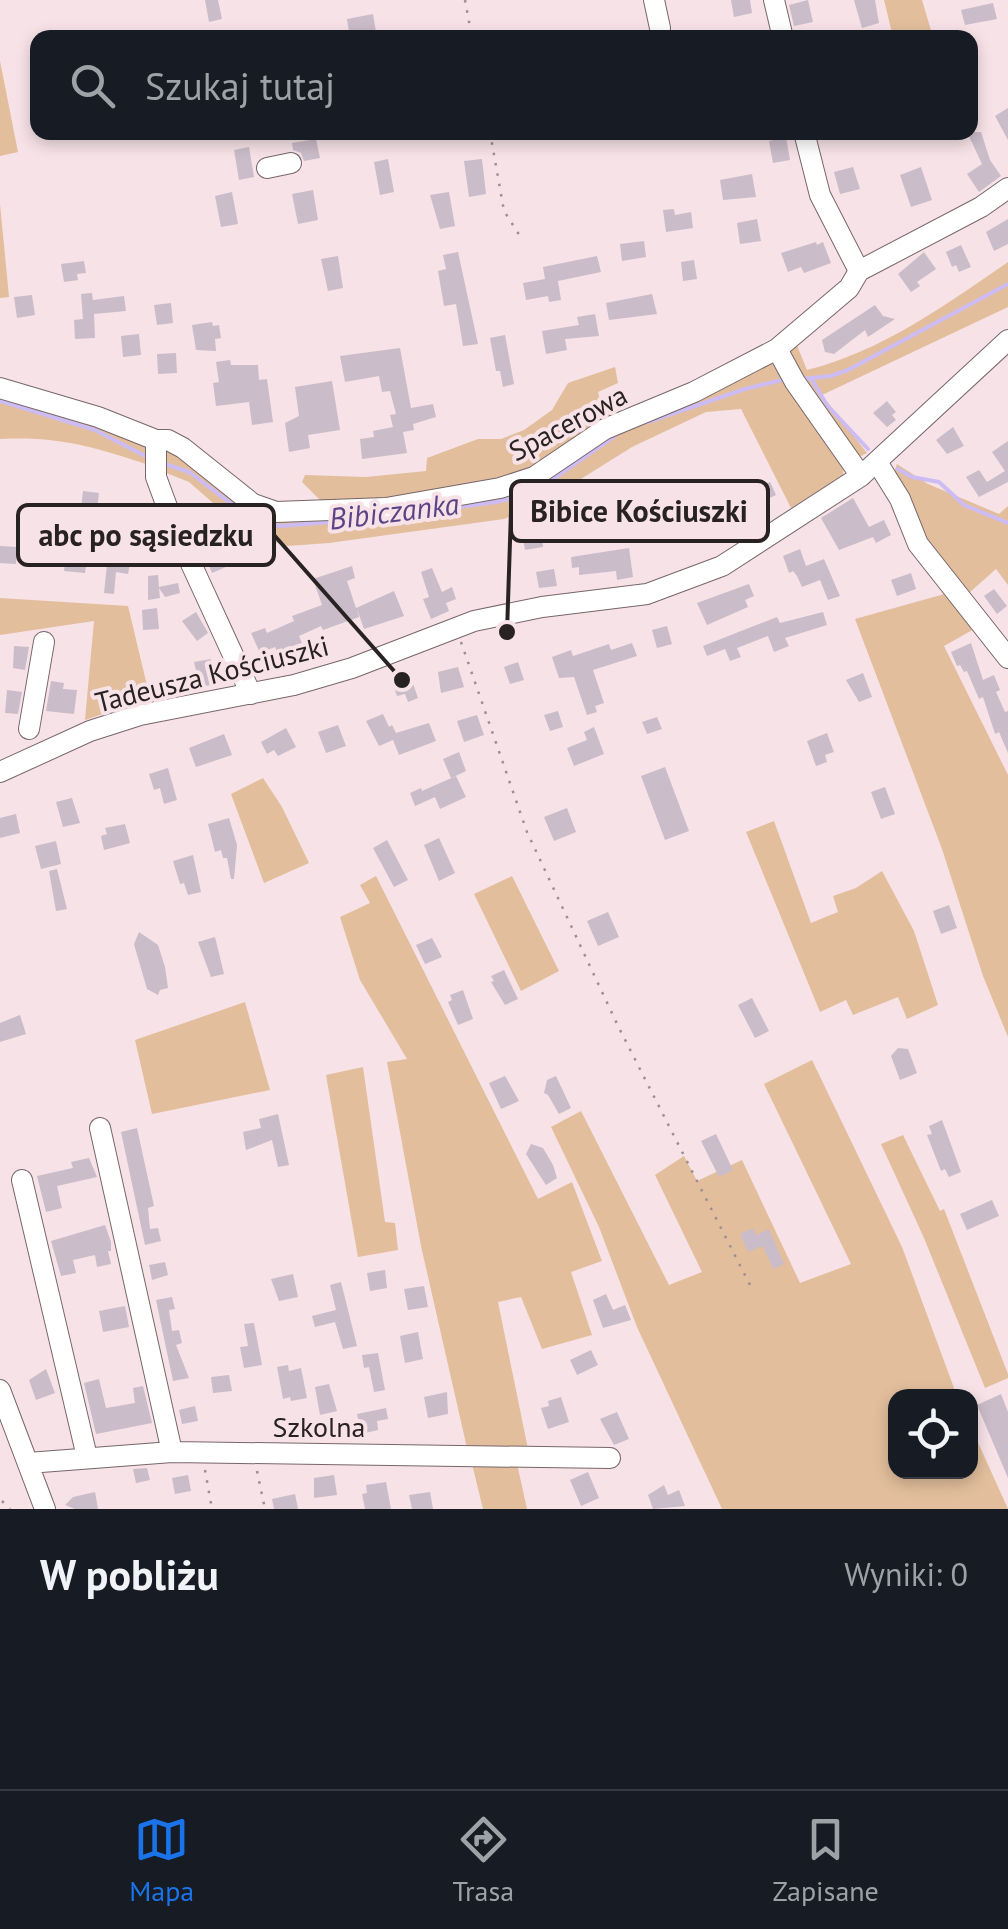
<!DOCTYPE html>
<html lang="pl">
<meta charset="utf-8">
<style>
:root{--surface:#171b24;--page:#20242c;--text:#f1f3f6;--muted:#9ea1a6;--line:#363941;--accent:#1a73e8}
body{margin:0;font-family:"PT Sans",sans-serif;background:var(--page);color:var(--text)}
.controls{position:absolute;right:30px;bottom:30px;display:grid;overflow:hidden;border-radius:20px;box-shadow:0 5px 15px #0003}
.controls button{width:90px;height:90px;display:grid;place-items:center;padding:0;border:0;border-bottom:2px solid var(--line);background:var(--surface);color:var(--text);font:50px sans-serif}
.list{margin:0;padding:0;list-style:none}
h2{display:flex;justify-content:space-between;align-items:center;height:130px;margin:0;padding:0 40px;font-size:42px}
h2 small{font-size:32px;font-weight:400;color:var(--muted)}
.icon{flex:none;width:55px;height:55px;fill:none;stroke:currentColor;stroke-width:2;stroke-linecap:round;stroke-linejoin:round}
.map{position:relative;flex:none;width:1008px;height:1509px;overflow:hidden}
.search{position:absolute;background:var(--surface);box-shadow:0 5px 15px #0003;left:30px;right:30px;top:30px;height:110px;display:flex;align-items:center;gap:25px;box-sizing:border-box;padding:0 35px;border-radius:20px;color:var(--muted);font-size:38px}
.sheet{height:280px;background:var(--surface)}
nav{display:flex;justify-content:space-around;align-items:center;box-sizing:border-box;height:140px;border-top:2px solid var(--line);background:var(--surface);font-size:28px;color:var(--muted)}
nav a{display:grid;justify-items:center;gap:5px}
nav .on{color:var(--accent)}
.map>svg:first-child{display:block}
.green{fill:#e2be9c}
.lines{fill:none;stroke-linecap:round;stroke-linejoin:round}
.stream{stroke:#cdbcf4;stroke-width:4}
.building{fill:#cabcc8}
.minor-casing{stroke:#77666a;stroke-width:22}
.path{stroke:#9d8e92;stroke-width:2.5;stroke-dasharray:2.5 8;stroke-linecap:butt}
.minor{stroke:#fff;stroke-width:20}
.labels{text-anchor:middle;stroke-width:8;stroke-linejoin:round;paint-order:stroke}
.street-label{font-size:28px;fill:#292223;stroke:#f7e2e7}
.water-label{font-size:30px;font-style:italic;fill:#5a4386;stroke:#f7e2e7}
.leader{fill:none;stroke:#292223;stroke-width:4}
.callout-dot{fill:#292223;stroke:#f7e2e7;stroke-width:4}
.callout{fill:#f7e2e7;stroke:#292223;stroke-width:4}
.callout-label{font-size:30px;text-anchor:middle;font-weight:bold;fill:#292223}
</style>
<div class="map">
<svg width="1008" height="1509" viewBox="0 0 1008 1509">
<rect width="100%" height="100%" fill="#f7e2e7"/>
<!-- green -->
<path class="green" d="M884,0H922L933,37H893Z
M0,61L18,152L0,156Z
M0,204L9,297L0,298Z
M1008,262V307L822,395L867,453L859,457L793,372L789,348L796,343L807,370C882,351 944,306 1008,262Z
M774,362L844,463L843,476L791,508L741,409L706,412L632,447L541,504L504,519L329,543L288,546L267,540L228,516L189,482L164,472L159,454L168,448L254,512L499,493L627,426Z
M615,367L618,383L598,392L601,404L620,415L532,471L495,486L327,507L302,482L305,475L366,477L426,471L427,458L478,439H501L524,430L552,410L568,383Z
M0,393L20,398L148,446L149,465C93,447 60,436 0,439Z
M897,464L928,484L999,514L1008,506V585L996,569L969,593L934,560L893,475Z
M948,593L976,628L944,646L1008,775V1037L983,976L942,849L855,619Z
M0,598L128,606L150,698L85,720L94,621L0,635Z
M263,778L282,807L309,863L264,883L231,794Z
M774,821L811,923L838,912L833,896L856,888L882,871L914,931L938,1005L907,1019L898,997L853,1015L846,1000L820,1012L746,832Z
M376,876L538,1199L572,1182L602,1261L571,1272L592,1335L542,1349L521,1297L498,1302L528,1449L467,1448L421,1246L387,1062L407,1059L360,980L340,917L370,903L360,885Z
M512,876L559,971L521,991L474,894Z
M245,1002L270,1090L152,1114L135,1040Z
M812,1060L902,1247L957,1396H896V1472H970L971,1427L1008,1509H722L637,1327L599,1227L551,1127L581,1111L669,1285L702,1272L655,1175L684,1156L697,1181L742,1160L800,1283L851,1264L764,1084Z
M363,1067L385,1222L395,1223L398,1250L358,1257L326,1075Z
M903,1135L940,1211L944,1209L1008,1374V1378L985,1388L924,1238L881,1144Z
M516,1459L527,1509H483L471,1460Z"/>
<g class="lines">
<!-- stream -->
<path class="stream" d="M801,379L831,376L848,370L1008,284
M812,380L827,405L868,449
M0,401L95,430L147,457
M648,422L745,389L786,379
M165,464L189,472L257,523L281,526L367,519
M898,469L912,477L939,482L964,505L1008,523
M416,513L496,502L533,493L616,435"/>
</g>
<!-- building -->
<path class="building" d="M205,0H218L222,19L209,22Z
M731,0H750L752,13L734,17Z
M808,0L813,22L794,26L789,5Z
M854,0H875L879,23L862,28Z
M993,3L997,19L965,25L961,10Z
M373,14L377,38H356L355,31L349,32L347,19Z
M1008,108V140L995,116Z
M967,132H981L990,160L1001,176L979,192L967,174L982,164Z
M786,137L790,160L773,163L769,141Z
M316,139L320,158L304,161L301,153L293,150L292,143Z
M249,147L254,177L239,180L234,150Z
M388,159L394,192L380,195L374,162Z
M482,159L486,194L469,197L464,161Z
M853,167L860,189L840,194L834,172Z
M921,167L932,200L911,207L900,175Z
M752,174L756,197L723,200L720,180Z
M313,190L318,220L298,224L292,194Z
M232,192L238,224L221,227L215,196Z
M449,192L455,226L440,229L430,195Z
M674,209L675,215L691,212L693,228L666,232L663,210Z
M757,219L761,241L740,244L737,223Z
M1008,219V244L994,251L986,232Z
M644,241L646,257L622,261L620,244Z
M816,242L817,245L823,242L831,263L804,273L801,267L788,272L781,253Z
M961,245L971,267L959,272L956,265L952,267L946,252Z
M458,252L478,344L463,346L456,304L444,306L438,271L446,269L443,255Z
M924,252L936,269L917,282L920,286L911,292L898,274Z
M338,256L343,288L328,291L321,259Z
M597,256L601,272L558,281L561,300L549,302L548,296L526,300L523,283L545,279L543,267Z
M694,260L697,279L683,281L681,262Z
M84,261L86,273L77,274L78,280L64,282L61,264Z
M92,293L93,300L124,296L126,311L94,314L95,338L75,339L74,320L83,319L81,294Z
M652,294L657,314L609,320L606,303Z
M32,295L35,315L17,318L14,297Z
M171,303L173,323L157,325L154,305Z
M875,305L883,316L895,319L868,337L865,330L834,354L825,352L822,340Z
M595,314L599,336L565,339L567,350L546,354L542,331L579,325L577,317Z
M212,322L213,326L219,325L221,338L215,339L216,351L196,350L192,325Z
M139,334L141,355L123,357L121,336Z
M505,335L514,384L503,387L500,371H496L490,338Z
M400,348L411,408L433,404L436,417L413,424L414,430L403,432L407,453L362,459L360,439L374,437L373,431L393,427L390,415L396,414L390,391L382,392L379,376L345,382L340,356Z
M176,353L177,373L158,374L157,354Z
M230,360L231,365H258L259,380L267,379L273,422L252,425L249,402L216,406L213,383L219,382L216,362Z
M332,381L340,430L308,435L310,448L289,452L285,423L299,416L295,387Z
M887,401L896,412L892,415L896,420L887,427L873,413Z
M953,427L964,446L947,454L936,440Z
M1008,441V482L979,497L966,477L979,470L987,482L1005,471L992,452Z
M770,482L776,495L752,506L746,492Z
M83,491L99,493L96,519L80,517Z
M853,498L869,527L884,520L891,535L876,543L873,537L839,550L821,518Z
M70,524L82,528L77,551L88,552L85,573L64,571Z
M542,535L543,547L525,550L523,538Z
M232,536L242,560L212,573L202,548Z
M0,546L17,547L16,564L0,563Z
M629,548L633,577L617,580L616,571L579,575V567L572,568L571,557Z
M800,549L806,566L824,559L840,596L828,600L820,580L802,587L797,576L793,571L789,573L783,556Z
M108,555L131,558L128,574L116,572L114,594L104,593Z
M352,566L355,578L347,581L356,608L394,591L404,616L364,629L357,609L359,617L323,630L321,626L299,636L302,643L278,653L275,647L260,653L251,633L265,628L267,633L294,621L292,616L322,605L313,579Z
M432,568L442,592L452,587L456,599L446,603L449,611L431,619L423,599L429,597L421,572Z
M554,569L557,586L539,588L536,572Z
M911,573L916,589L897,596L891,580Z
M158,575L159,587L178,583L180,593L165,597L159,588L160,598L148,600V576Z
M749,584L754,596L745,600L748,607L707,625L697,603Z
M994,589L1007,606L997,614L984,596Z
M157,608L159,629L143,630L142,610Z
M196,612L208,633L197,641L182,621Z
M823,612L827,625L785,638L789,646L774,652L768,636L737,648L741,657L730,661L725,649L707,656L703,646L777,617L780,623Z
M667,626L672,644L657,648L652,630Z
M632,643L637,656L593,670L604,703L595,706L597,712L587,715L574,677L559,678L552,657L571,650L573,656L609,644L611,650Z
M971,643L983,680L994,675L1000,690L996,692L1005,712L1008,711V753L999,732L995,734L983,697L979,699L967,671L964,672L960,665L957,666L951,652Z
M14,646L29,647L25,670L13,668Z
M211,659L216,684L200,687L194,662Z
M518,662L524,680L510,684L504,667Z
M458,667L464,687L441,693L438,672Z
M863,673L872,697L859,702L846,680Z
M410,675L418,698L408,702L405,694L397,696L392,681Z
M51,681L64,683L63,689L77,690L74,714L46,711Z
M7,690L22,692L18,714L5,713Z
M558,711L563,727L550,731L544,715Z
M383,714L389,727L392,725L396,733L429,723L436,741L399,755L393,740L379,746L366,721Z
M477,715L484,735L464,742L457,721Z
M657,717L662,729L647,734L642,722Z
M338,725L346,746L326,753L318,732Z
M594,727L604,754L574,766L567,748L587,740L584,732Z
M286,728L296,747L278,756L274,750L267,754L261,742Z
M827,733L834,752L825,755L827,762L816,766L807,741Z
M224,734L232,755L196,767L189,748Z
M459,752L466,771L451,778L443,759Z
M665,767L689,831L665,840L641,776Z
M168,768L177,800L164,804L160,788L154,790L149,774Z
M456,776L466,797L440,809L435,797L415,806L410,793L421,788L422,791Z
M885,787L895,814L881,819L871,792Z
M72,798L80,823L63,827L56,802Z
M567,808L576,832L554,841L544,817Z
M16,814L20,833L0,838V818Z
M229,818L237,845L234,879H231L227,858H223L221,850L215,852L208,824Z
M125,824L130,843L104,850L101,836L107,834L105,828Z
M439,838L455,873L439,881L424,845Z
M387,840L408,880L394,887L373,848Z
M56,841L61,864L41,869L35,846Z
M193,855L201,892L188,895L184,883L180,884L173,861Z
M57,869L67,909L56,911L49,871Z
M949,905L957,928L941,934L933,911Z
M608,912L619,937L598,946L587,921Z
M139,932L158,945L165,967L168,988L160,990L158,995L147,989L138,958L134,944Z
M215,937L224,974L211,977L198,942Z
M432,938L442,957L425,964L416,945Z
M504,970L518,999L505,1005L491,982L494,981L491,976Z
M463,990L473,1019L458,1025L448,1002L452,1000L450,995Z
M752,998L769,1031L755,1038L738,1005Z
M20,1015L26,1034L0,1042V1023Z
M898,1048L908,1049L917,1073L900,1080L891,1056Z
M505,1076L519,1101L501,1109L489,1083Z
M556,1076L571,1108L559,1114L548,1095L544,1093L547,1080Z
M278,1114L289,1165L278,1167L272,1140L246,1150L243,1132L261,1128L259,1119Z
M942,1120L961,1172L949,1177L945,1169L941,1171L927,1135L932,1134L929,1126Z
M137,1128L154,1206L148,1208L150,1229L158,1228L161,1241L145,1245L121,1132Z
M716,1134L733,1170L719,1177L701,1141Z
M531,1144L543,1148L553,1165L557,1178L546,1185L526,1154Z
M89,1158L97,1177L57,1186L62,1208L46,1212L37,1176L73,1168L71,1162Z
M992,1200L999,1216L967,1230L960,1214Z
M105,1225L111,1242V1251H108L111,1264L97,1267L95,1255L73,1260L76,1273L61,1276L51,1241Z
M753,1228L756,1235L769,1229L784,1264L773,1269L763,1246L748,1252L740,1234Z
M165,1262L168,1275L152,1280L149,1265Z
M385,1270L387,1288L370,1291L367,1273Z
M293,1274L298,1297L279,1301L271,1279Z
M341,1282L357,1346L343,1349L335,1322L315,1327L312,1316L336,1310L330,1285Z
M424,1286L428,1307L408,1310L404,1289Z
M606,1294L613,1310L625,1305L631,1320L603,1328L593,1300Z
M172,1297L175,1309L169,1310L172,1331L179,1330L182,1343L176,1345L189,1378L173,1381L156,1300Z
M125,1306L129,1327L103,1332L99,1311Z
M254,1323L262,1365L244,1368L240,1347L248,1346L244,1324Z
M418,1332L423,1359L405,1363L400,1336Z
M591,1350L598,1365L577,1375L570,1360Z
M378,1353L385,1390L374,1392L369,1367L364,1368L362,1355Z
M288,1365L289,1371L301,1368L307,1398L291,1401L290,1397L283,1399L277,1367Z
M46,1369L55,1393L36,1400L29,1380Z
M229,1375L232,1391L213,1393L211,1377Z
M99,1379L106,1408L135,1403L133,1388L143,1386L152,1423L96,1434L84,1383Z
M329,1384L337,1411L320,1415L315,1387Z
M447,1392L448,1414L428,1418L424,1397Z
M1001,1394L1008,1412V1478L977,1405Z
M561,1397L569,1422L548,1429L541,1408L549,1406L548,1401Z
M195,1406L198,1421L182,1424L179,1410Z
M386,1408L388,1419L377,1421L378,1430L361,1434L357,1414Z
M617,1412L629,1439L614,1445L600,1419Z
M147,1468L150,1480L136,1483L133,1469Z
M588,1472L599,1498L581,1506L570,1480Z
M188,1475L191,1491L175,1494L172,1478Z
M334,1475L337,1495L314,1498V1478Z
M386,1482L391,1509H365L362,1494L367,1493L366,1485Z
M664,1485L668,1495L679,1490L685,1506L653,1509L648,1495Z
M95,1492L98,1509H75L65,1505L73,1497Z
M430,1492L433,1509H412L409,1495Z
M295,1494L298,1509H274L272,1499Z"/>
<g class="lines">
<defs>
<path id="minor" d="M654,0L660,28
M774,0L783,38
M804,132L820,195L859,271
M267,168L291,163
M777,349L795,382L861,476
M0,388L98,417L156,440H168L183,448L253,504L276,512L386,508L500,488L534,477L605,429L694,392L777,349L849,288L859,271L981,207L1008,188
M156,440V477L176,531L251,694
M877,462L900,499L918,544L1008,658
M29,729L44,642
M0,772L90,731L140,715L294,685L352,668L474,621L542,607L647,594L722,566L861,476L1008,340
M100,1128L172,1452
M22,1180L87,1457
M0,1390L45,1509
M28,1463L172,1452L610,1458"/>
</defs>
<!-- minor casing -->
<use href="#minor" class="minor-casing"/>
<!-- path -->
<path class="path" d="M465,0L472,38
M490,132L504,211L520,236
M461,642L527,832L618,1026L750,1285
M205,1470L212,1509
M257,1471L265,1509
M2,1501L10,1509"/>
<!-- minor -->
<use href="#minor" class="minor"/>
</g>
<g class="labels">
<!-- street labels -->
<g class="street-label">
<text transform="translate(568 423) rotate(-28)" y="10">Spacerowa</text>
<text transform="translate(212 674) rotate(-14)" y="10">Tadeusza Kościuszki</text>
<text x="319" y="1437">Szkolna</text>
</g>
<!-- water labels -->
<g class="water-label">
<text transform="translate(394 512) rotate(-7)" y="10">Bibiczanka</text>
</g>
</g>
<!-- callouts -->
<path class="leader" d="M507 632L511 511M402 680L274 535"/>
<g class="callout-dot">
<circle cx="507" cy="632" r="10"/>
<circle cx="402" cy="680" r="10"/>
</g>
<g class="callout">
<rect x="511" y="481" width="257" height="60" rx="10"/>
<rect x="18" y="505" width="256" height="60" rx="10"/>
</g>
<g class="callout-label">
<text x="639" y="522">Bibice Kościuszki</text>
<text x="146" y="546">abc po sąsiedzku</text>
</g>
</svg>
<div class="controls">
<button><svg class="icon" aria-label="locate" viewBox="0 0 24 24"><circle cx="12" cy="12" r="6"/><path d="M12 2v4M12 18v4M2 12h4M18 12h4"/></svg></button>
</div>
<div class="search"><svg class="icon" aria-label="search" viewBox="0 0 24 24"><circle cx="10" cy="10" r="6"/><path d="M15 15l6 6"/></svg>Szukaj tutaj</div>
</div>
<section class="sheet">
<h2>W pobliżu<small>Wyniki: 0</small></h2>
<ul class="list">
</ul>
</section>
<nav>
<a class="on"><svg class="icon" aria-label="map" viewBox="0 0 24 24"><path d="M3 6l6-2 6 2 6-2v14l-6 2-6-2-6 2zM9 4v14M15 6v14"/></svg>Mapa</a>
<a><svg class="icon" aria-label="directions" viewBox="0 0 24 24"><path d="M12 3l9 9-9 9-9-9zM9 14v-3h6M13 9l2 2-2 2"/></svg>Trasa</a>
<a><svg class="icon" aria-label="saved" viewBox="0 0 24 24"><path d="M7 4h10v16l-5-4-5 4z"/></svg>Zapisane</a>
</nav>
